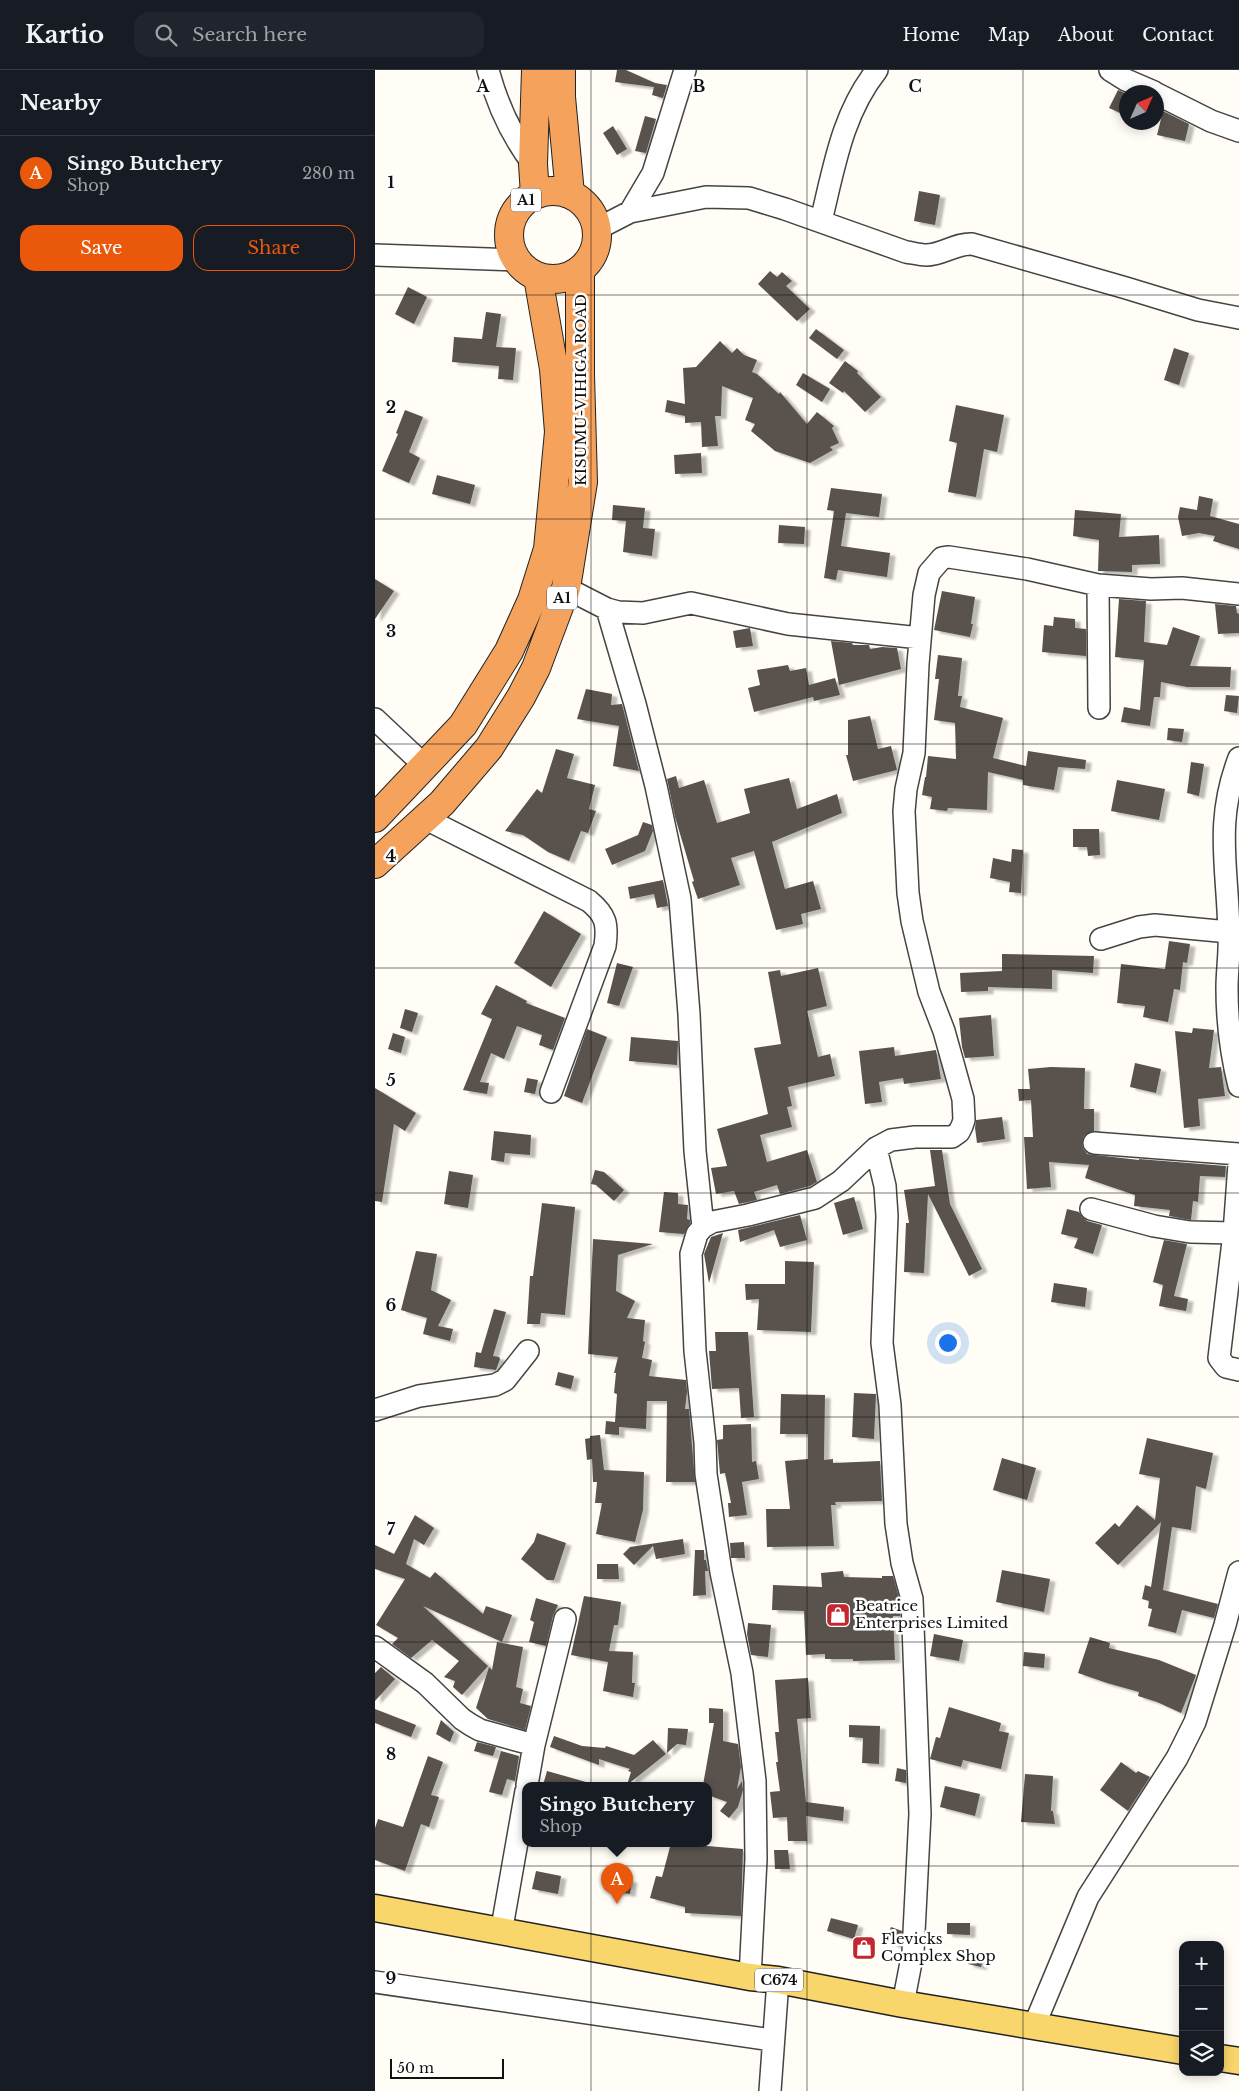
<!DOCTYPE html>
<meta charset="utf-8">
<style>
:root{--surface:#171b24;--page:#20242c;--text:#f1f3f6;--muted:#9ea1a6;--line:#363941;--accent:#ea580c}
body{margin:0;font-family:"Libre Baskerville",serif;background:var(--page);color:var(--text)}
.controls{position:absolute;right:15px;bottom:15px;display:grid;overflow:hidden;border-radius:10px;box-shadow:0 2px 12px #0003}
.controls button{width:45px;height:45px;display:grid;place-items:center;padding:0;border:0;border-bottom:1px solid var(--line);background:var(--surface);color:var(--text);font:25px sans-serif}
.compass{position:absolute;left:744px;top:15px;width:45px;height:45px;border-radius:50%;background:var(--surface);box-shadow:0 2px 12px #0003;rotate:45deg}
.scale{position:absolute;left:15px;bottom:12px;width:114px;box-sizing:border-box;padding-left:5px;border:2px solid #111;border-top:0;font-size:14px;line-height:18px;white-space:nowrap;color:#111;-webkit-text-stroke:4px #fff;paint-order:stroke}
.you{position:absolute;left:572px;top:1272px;width:18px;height:18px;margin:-12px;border:4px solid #fff;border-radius:50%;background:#1a73e8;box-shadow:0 0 0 8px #1a73e833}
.badge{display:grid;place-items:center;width:32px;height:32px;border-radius:50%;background:var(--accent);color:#fff;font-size:16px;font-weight:700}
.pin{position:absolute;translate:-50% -41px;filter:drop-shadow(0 1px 2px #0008)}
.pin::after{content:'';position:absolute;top:26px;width:18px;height:15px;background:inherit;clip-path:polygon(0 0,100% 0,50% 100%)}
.popup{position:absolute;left:147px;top:1712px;width:190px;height:65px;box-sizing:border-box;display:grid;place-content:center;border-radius:10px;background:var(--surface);filter:drop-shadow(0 1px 4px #0005);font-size:16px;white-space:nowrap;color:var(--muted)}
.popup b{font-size:19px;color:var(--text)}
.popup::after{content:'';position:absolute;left:50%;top:100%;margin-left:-10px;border:10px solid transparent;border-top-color:var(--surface)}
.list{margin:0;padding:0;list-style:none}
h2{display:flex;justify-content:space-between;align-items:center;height:65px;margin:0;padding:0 20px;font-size:21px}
h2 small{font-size:16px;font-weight:400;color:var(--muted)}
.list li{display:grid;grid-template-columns:32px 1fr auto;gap:15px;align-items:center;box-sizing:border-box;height:75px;padding:0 20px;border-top:1px solid var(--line)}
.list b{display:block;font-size:19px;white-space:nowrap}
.list p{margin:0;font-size:16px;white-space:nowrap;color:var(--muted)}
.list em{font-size:16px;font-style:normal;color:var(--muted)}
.actions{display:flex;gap:10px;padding:15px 20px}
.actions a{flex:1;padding:11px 0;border:1px solid var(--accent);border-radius:15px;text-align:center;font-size:18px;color:var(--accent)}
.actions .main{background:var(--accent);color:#fff}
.icon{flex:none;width:28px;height:28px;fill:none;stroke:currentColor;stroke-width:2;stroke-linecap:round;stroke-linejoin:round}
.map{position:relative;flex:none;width:864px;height:2021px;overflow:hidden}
header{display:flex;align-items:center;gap:30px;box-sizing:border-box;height:70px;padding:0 25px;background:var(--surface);border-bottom:1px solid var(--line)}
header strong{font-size:24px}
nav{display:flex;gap:28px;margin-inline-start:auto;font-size:18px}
.search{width:350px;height:45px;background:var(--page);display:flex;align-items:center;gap:12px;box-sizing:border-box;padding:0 18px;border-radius:15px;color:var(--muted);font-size:19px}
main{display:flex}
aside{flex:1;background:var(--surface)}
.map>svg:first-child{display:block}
.building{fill:#5a524d;filter:url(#shadow)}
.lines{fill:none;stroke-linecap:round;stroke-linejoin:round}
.minor-casing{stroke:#444;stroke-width:24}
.major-casing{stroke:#222;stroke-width:29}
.highway-casing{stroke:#222;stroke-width:30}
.minor{stroke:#fff;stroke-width:21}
.major{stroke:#f9d66b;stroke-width:26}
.highway{stroke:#f5a25d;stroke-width:28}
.grid{fill:none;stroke:#111;stroke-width:1;stroke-opacity:0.55}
.labels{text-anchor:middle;stroke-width:5;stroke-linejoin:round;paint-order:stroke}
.shield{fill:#fff;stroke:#585858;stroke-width:1}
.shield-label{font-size:14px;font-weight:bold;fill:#111}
.street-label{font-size:15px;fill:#111;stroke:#fff}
.poi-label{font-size:15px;fill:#111;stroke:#fff;text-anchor:start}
.grid-label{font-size:16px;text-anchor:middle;font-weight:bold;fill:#111;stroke:#fff;stroke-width:5;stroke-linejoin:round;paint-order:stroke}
</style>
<header>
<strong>Kartio</strong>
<div class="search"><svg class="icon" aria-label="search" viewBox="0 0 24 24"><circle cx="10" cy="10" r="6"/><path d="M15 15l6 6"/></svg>Search here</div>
<nav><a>Home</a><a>Map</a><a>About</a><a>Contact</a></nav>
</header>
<main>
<aside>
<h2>Nearby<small></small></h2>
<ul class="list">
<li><span class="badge">A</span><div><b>Singo Butchery</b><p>Shop</p></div><em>280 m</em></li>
</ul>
<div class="actions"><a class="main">Save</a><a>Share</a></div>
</aside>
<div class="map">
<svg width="864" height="2021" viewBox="0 0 864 2021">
<defs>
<filter id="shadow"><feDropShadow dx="5.5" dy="3" stdDeviation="1" flood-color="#0004"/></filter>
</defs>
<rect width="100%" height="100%" fill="#fffdf5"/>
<!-- building -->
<path class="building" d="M242,0H251L280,13L292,15L288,28L277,25L279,17L240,12Z
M743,20L752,24V46L734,38Z
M788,41L814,54L810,71L782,65Z
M270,46L281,49L271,83L260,81Z
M238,56L252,79L242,85L228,63Z
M544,121L565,125L560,155L539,151Z
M395,201L402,207L407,202L417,211L411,216L435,239L422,251L383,214Z
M33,217L52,227L39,254L20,244Z
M111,242L126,244L121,277L141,278L138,310L123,309L124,296L77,292L79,267L107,269Z
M441,259L469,280L462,289L434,268Z
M345,271L357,283L362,278L369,285L382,290L377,302L382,304L404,324L405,322L432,354L442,342L459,356L457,358L464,373L455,377L458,380L435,393L400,381L376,361L380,354L370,350L378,328L347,316L346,346H340L343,376L327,377L326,352L310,353V346L290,342L292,330L310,334L308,298L321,297Z
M799,278L814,283L804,315L789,310Z
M470,291L483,301L482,303L506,327L490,342L469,321L468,323L454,313Z
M428,303L455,319L447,332L421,315Z
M581,335L629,345L622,382L609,379L601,427L573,422L582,373L574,371Z
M30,340L48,347L34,382L45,388L34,413L7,401L23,364L21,363Z
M326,383L327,403L300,404L299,385Z
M62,405L100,415L95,434L57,424Z
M456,418L507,424L504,447L471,443L466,476L515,483L512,507L463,500L461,510L449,508L459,441L452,440Z
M824,426L838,429L835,446L864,454V479L838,471L840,466L824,463L807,466L803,447L805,437L822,440Z
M238,435L270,438L268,458L280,459L277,486L248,482L251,451L237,450Z
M700,440L746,444L744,467L784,465L785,494L757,495V502L723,501L724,470L698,466Z
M404,455L430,457L429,474L403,473Z
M0,509L19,521L0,549Z
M567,521L600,527L596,554H598L595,567L559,560Z
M744,529L771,531L769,572L792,575L798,557L825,566L815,596L856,597L855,617H812L786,612L785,627H779L775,656L746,652L749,637L765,640L769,590L740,587Z
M840,534L861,536L862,543L864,544V563L843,564Z
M679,547L700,549V558L711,559V586L667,582L669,555L678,556Z
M375,558L378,576L361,578L358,561Z
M456,571L477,573L478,575H494L495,579L507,577L522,578L526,599L464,615Z
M563,585L587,588L583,626H587L585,637L628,648L618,688L651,696L653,681L711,690L710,699L683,697L679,720L648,715V710L613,702L612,740L573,738L572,741L555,739L557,727L547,725L550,707H551L553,686L581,689L580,653L559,650L564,609H560Z
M413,595L415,601L431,598L434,615L460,608L465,625L439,631L438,627L379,642L373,618L385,615L382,600Z
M211,619L237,624L236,635L247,634L264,701L238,696L244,656L202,649Z
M851,625L864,626L862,643L849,641Z
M495,646L503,679L516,676L522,700L478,711L471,685H473V650Z
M793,658L809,659L807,672L792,670Z
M181,679L199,684L192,708L220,715L214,739L221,741L213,763L206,761L194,791L173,782L148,765L130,761L162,719L167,723Z
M816,692L829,694L824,726L812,723Z
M301,706L304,718L329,710L342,753L375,743L369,719L414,708L422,739L462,724L467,743L397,772L410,819L438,811L446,839L426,844L428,854L401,860L379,781L356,788L365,815L323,829L317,812L319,811L300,747L292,709Z
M742,710L790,719L784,750L736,741Z
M268,752L277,755L278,761L270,781L237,795L230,779L263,765Z
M698,759H724L725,785L713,786L712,777H698Z
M637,779L648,780L646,823L634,822L635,812L615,808L618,788L636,792Z
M288,810L293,836L282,838L279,824L255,829L253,817Z
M169,841L206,864L176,917L139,893Z
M794,871L815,874L812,893L808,892L805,920L799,919L793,952L768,947L770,936L742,933L746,894L790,899Z
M627,884L719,886L718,903L677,900V919L613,917V921L586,922L585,903L627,901Z
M242,893L258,897L244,936L232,933Z
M443,898L452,936L432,941L443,987L455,984L460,1006L413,1017L417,1036L412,1037L417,1057L385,1065L392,1092L432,1080L442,1112L435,1116L405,1124L402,1115L379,1122L382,1130L364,1134L359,1121L341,1124L336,1098L352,1096L342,1059L393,1044L379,978L406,974L393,902L405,900L406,906Z
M121,915L152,931L151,933L190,948L178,980L164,975L167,965L142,956L129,989L116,983L105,1012L114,1013L112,1024L88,1020L117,949L106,944Z
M30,939L43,943L37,962L25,958Z
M616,945L619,986L590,988L587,977L584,948Z
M818,958L839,960L834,998L846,997L850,1026L823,1029L825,1056L809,1058L800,961L817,963Z
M212,959L232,967L207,1033L189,1026Z
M18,963L30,967L26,983L13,979Z
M256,967L303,971L302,995L254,991Z
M519,977L520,986L561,980L566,1009L529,1014L528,1008L504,1012L507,1032L490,1034L484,981Z
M760,993L786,999L781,1023L755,1017Z
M676,997L710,998L709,1039H719V1061L709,1066L707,1072L708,1078L712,1084L764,1090V1089L851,1096L850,1107L825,1106L823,1132L818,1131L816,1150L794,1146L795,1140L759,1136L760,1125L710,1108L714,1095L674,1092L676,1117L652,1119L649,1067H658L656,1030L644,1031L643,1019H655L653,999Z
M152,1008L163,1010L160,1024L149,1022Z
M0,1018L41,1043L30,1061L19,1054L7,1132L0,1131Z
M627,1047L630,1069L602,1073L600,1058L601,1050Z
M119,1061L156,1065L155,1085L130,1083L129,1092L116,1090Z
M555,1080H567L575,1134L607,1199L594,1206L553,1124L549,1203L529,1202L531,1153H534L529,1120L560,1116Z
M220,1100L229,1102L249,1120L239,1131L221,1115L216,1114Z
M74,1101L98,1105L93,1138L69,1134Z
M289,1122L303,1123V1134L313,1135L312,1149L315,1150V1153L309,1164L284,1162Z
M479,1127L488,1159L468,1165L459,1133Z
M167,1133L200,1137L190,1245L166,1243L165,1254H152L155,1206H158Z
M692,1139L704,1142L707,1147L712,1151L727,1155L718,1184L699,1178L703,1168L686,1164Z
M425,1145L432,1170L405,1177L399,1160L365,1172L363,1160Z
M348,1163L334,1213L329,1184L336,1167Z
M218,1169L278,1174L243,1185L241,1221L260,1231L252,1248L270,1250L268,1271L270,1272L267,1288L277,1290L274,1306L311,1310L312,1322L310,1339H314L320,1412H291L292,1331H272L271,1359L244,1357V1365L230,1364L231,1351L240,1352L242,1324L239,1323L241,1303H239L243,1287L213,1284Z
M789,1170L812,1174L799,1226L813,1229L811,1241L784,1236L788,1215L778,1212Z
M41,1181L62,1184L56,1220L76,1230L63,1256L78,1259L75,1271L48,1264L52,1248L26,1240Z
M410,1191L439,1192L436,1262L382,1260L384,1229L371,1230L370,1214H410Z
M679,1213L712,1218L710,1237L676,1232Z
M119,1239L131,1242L118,1286L124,1287L125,1289L121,1300L99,1297L101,1282L106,1283Z
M340,1262H373L379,1347L366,1348L364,1318L337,1319L334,1281H341Z
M183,1302L199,1306L196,1319L180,1315Z
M479,1323L501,1324L499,1369L477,1367Z
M406,1324L450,1325L449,1390L458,1389V1393L505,1391L507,1431L460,1432L461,1435H456L459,1476L392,1477L391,1439H415L410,1391L433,1389V1364H405Z
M376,1354L377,1392L381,1391L384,1409L367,1412L372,1445L354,1447L353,1433H356L350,1403L345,1404L342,1370L348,1369V1355Z
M225,1365L229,1400L269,1402L268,1440L260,1472L221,1464L227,1433H220L222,1412H218L217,1389L212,1390L210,1369L215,1368V1366Z
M772,1368L838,1383L831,1419L821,1416L816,1460L797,1457L788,1520L843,1534L839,1548L807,1540L801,1563L773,1556L777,1539L773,1538L774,1531L767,1529L770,1515L776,1517L786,1452L743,1495L720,1473L740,1453L744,1457L762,1435L780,1450L785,1408L764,1404Z
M627,1388L661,1398L652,1430L618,1420Z
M40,1445L59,1458L49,1475L39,1469L31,1494L55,1508L60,1502L108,1544L111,1536L137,1545L127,1572L48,1536L113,1596L87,1625L78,1617L80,1611L69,1607L84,1591L57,1570L36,1588L17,1574L23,1568L1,1555L30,1509L0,1499V1475L19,1484Z
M162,1463L191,1473L179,1510H172L146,1489L159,1472Z
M308,1469L310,1484L281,1489L278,1476L259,1495L248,1484L255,1477Z
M369,1472L370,1488H356L355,1473Z
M320,1480H329V1490H331L333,1501H330L331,1525L318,1526Z
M222,1494H243L244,1509H222Z
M627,1500L675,1509L669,1542L621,1532Z
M468,1501L469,1507L507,1508V1506H518L525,1531V1546H518L520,1590L478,1591V1589H450V1584L431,1585L429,1541L397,1540L398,1515L447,1517L446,1503Z
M209,1526L246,1532L243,1555H239L234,1581L258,1582L257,1613H260L258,1627L228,1621L233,1592L196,1585Z
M161,1528L183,1535L178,1546L171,1576L154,1572L159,1552L155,1550Z
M373,1553L396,1555L393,1587L376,1585L372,1564Z
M559,1564L588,1570L584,1591L555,1586Z
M715,1567L735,1573L734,1578L784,1590L821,1605L806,1643L782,1632L763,1626L764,1622L732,1613L703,1603Z
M122,1572L148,1577L141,1617L148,1619L145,1633L156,1636L150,1660L113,1649L101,1638L114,1597L117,1600Z
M649,1582L670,1584L669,1598L648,1596Z
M6,1597L20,1609L0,1631V1603Z
M433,1608L436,1648L422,1649L431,1732L469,1737L468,1751L431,1746L432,1771H413L412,1747L398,1748L395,1722L405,1721L401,1692H403L400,1662H404L400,1610Z
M574,1637L626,1653L624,1661L634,1663L626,1699L588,1690L586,1697L555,1689L561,1667L565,1668Z
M334,1638L348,1639V1671L363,1674L366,1697L362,1719L367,1711L368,1720L363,1737L354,1748L345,1741L352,1732L333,1725V1715H328L339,1653H334Z
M0,1639L41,1655L36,1667L0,1653Z
M66,1650L79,1662L75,1672L61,1664Z
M474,1655L505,1656L504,1694L487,1693L488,1668L474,1667Z
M293,1658L313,1659L311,1675L302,1674L292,1683Z
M179,1666L207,1676L230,1678L231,1676L259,1685L278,1670L291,1684L252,1715L256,1702L253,1701L255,1699L224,1689V1695L175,1677Z
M102,1672L121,1677L118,1686L99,1681Z
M126,1681L144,1686L140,1711L132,1709L127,1725L114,1722Z
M53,1686L68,1692L56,1725L64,1727L54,1757L46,1754L30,1801L0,1790V1758L3,1749L28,1757Z
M746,1692L761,1703L763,1701L775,1707L753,1741L725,1720Z
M522,1698L531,1700V1713L520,1711Z
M172,1701L211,1712V1715H168Z
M650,1704L678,1706L676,1741H678L680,1754L646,1752Z
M570,1716L605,1724L600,1746L565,1737Z
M296,1773L368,1779L366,1846L310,1843V1837L275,1828L281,1806L287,1807Z
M399,1780H413L415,1799H400Z
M161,1801L186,1806L183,1824L157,1819Z
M232,1805L257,1810L255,1824L229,1819Z
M456,1848L483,1855L479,1869L452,1861Z
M572,1853H595V1865L572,1864Z
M516,1857L527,1861L526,1877L510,1871Z
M596,1882L609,1885L606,1897L593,1894Z"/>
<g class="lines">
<defs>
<path id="minor" d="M113,0C122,34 136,65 158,94
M735,0L751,10L779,22
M782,24L836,51L864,61
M255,142L278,103L310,0
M446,151C459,98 467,44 502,0
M222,159L255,142L331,127L374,128L410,139L531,182C538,183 545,185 551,185C567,185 581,173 597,174L751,218L823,240L864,248
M0,185L141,190
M723,515L724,638
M191,518L232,539L243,542L268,543L316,533L413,554L545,568
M232,539L260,634L281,716L305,829L314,944L320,1081L328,1157
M0,649L50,696
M864,688C839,753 853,798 854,865C855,883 852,900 852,918C852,952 856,984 864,1016
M51,749L214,831C231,845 233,854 230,876L176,1022
M726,869L764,857L780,855L854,862
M719,1073L864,1084
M501,1078L510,1116L512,1146L507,1273L515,1335L521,1454L527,1493L537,1529L545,1744L538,1882L528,1934
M864,1094L859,1163L844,1288L851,1297L864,1300
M716,1139L779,1156L815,1162L859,1163
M0,1340L44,1326L120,1315L130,1310L153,1281
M0,1577L50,1613L87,1649L96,1655L105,1660L159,1675L152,1715
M159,1675L190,1549
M126,1863L151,1721
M375,1907L381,1789L380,1711L367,1603L346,1502L331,1404L330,1372L320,1281L316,1184L322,1164L328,1157L337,1152L373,1145L440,1128L466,1111L501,1078L516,1070L540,1067H577L584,1062L587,1056L589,1050L588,1029L569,961L554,922L537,851L533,823L529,741L531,719L539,683L543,594L549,525L554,503L567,488L574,487L652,499L723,515L776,519L807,518L864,524
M0,1912L397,1970
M659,1956L713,1827L802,1688L820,1652L850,1555L864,1502
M395,2021L403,1910"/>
<path id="major" d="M0,1838L375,1907L403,1910L528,1934L808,1981
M845,1988L864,1991"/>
<path id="highway" d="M186,0V27L195,124
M134 165a44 44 0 1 1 88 0a44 44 0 1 1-88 0Z
M160,125L158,94L161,0
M0,748L88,655L134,581L157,530L173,479L184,362L179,299L163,207
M0,794L67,733L114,678L146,627L161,598L191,518L208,412L205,305V200"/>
</defs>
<!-- minor casing -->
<use href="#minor" class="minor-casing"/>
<!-- major casing -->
<use href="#major" class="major-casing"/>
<!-- highway casing -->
<use href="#highway" class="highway-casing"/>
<!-- minor -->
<use href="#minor" class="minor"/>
<!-- major -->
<use href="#major" class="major"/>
<!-- highway -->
<use href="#highway" class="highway"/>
</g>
<!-- grid -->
<path class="grid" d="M216,0V2021M432,0V2021M648,0V2021M0,225H864M0,449H864M0,674H864M0,898H864M0,1123H864M0,1347H864M0,1572H864M0,1796H864"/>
<!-- icons -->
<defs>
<symbol id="shop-square" viewBox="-11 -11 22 22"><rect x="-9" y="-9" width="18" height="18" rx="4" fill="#c4262e" stroke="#fff"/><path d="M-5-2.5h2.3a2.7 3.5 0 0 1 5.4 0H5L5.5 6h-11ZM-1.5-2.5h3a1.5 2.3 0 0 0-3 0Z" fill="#fff"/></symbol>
</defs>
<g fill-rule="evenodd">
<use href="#shop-square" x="449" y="1531" width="28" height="28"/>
<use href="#shop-square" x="475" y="1864" width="28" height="28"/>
</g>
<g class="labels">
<!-- shield labels -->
<g class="shield">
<rect x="136" y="118.5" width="30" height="23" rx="4"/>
<rect x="172" y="516.5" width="30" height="23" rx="4"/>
<rect x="380" y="1898.5" width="48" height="23" rx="4"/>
</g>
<g class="shield-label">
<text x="151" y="135">A1</text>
<text x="187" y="533">A1</text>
<text x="404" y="1915">C674</text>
</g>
<!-- street labels -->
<g class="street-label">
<text transform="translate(206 320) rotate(-90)" y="5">KISUMU-VIHIGA ROAD</text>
</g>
<!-- poi labels -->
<g class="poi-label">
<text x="480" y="1541">Beatrice<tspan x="480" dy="17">Enterprises Limited</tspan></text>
<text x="506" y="1874">Flevicks<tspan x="506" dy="17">Complex Shop</tspan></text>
</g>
</g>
<g class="grid-label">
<text x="108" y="22">A</text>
<text x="324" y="22">B</text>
<text x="540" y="22">C</text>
<text x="16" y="118">1</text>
<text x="16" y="343">2</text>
<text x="16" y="567">3</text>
<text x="16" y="792">4</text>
<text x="16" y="1016">5</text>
<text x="16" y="1241">6</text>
<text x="16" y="1465">7</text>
<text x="16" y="1690">8</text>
<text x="16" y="1914">9</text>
</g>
</svg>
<div class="controls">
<button>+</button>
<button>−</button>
<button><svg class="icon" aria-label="layers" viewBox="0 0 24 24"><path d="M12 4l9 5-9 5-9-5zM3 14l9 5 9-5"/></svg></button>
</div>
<svg class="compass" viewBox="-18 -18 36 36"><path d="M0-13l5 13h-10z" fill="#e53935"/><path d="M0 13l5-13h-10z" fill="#9ea1a6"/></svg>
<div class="scale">50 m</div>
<div class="you"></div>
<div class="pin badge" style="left:242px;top:1834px">A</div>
<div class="popup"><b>Singo Butchery</b>Shop</div>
</div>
</main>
